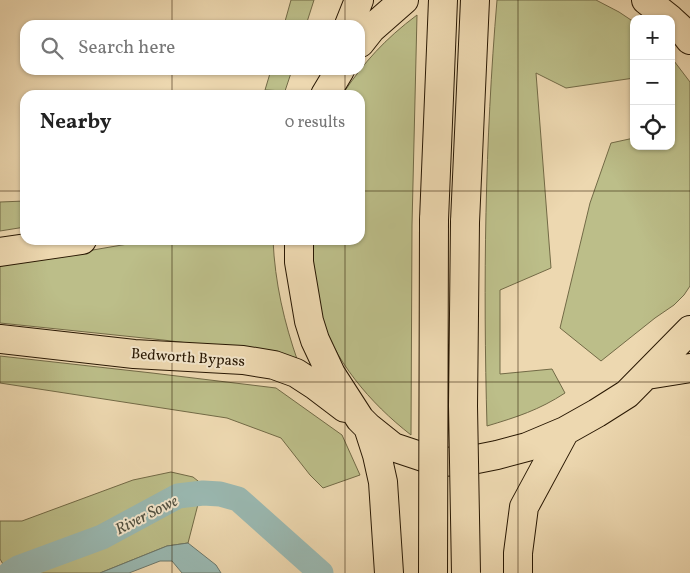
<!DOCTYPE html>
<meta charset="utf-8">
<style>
:root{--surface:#fff;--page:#f6f6f6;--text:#222;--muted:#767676;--line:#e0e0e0}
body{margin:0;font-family:Vollkorn,serif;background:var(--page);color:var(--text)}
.controls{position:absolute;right:15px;top:15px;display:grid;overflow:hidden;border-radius:10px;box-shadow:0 1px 4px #0004}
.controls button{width:45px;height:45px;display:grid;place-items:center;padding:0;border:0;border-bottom:1px solid var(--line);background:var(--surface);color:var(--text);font:25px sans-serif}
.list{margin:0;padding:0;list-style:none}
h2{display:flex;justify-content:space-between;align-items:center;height:65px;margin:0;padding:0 20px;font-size:21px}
h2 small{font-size:16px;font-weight:400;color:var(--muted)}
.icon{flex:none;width:28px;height:28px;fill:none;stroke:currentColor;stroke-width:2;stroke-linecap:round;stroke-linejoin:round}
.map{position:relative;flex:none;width:690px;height:573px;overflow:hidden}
.search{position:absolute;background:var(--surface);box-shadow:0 1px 4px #0004;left:20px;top:20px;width:345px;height:55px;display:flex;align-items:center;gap:12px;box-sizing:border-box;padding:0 18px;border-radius:15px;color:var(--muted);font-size:19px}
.panel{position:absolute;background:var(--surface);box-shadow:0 1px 4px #0004;left:20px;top:90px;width:345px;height:155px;border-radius:15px}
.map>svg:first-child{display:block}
.green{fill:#bcbe89;stroke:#726a46}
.water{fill:#9ab9b2;stroke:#6c786c}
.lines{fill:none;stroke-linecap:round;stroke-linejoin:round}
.river{stroke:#9ab9b2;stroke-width:25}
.highway-casing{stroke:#281702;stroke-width:30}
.highway{stroke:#edd8b0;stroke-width:28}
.highway-bridge-casing{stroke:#281702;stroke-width:30;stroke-linecap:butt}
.highway-bridge{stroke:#edd8b0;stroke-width:28}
.grid{fill:none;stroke:#281702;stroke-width:1;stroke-opacity:0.55}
.labels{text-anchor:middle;stroke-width:4;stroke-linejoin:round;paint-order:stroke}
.street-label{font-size:15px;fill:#281702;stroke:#f3e6cc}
.water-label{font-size:16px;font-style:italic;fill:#505040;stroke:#f3e6cc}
</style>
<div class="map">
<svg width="690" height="573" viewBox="0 0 690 573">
<rect width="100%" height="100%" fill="#edd8b0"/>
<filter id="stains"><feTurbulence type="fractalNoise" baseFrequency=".004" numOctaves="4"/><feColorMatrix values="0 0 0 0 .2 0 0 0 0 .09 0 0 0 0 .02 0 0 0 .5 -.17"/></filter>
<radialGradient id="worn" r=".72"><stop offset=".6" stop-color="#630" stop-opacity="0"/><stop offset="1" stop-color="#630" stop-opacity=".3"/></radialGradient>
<!-- green -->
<path class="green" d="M291,0H314L306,25H284Z
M497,0H596L619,12L634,22V78L566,88L536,73L551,268L500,290V374L552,369L565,393C539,410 517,417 487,426C483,283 485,142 497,0Z
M417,15L412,225L411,435C370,403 333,360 318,309C316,301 315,293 314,286C311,270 308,255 305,240H360V95H342C364,62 385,39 417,15Z
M671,57L690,82V286L684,295L674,305L655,318L601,361L560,328L590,203L611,143L634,138V146H671Z
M271,70H292L285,91L265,90Z
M25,201V227L0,231V202Z
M151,240H273C275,283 284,322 298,362L254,351L163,340L0,323V266Z
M0,356L152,373L276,388L342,435L360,475L323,488L310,475L281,438L227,418L0,383Z
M171,472L193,477L203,485L188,543L167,546L100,573H8L0,559V521H22L133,480Z"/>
<!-- water -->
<path class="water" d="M188,543L216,565L221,573H182L172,561H160L129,573H100L167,546Z"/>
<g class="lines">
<!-- river -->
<path class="river" d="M10,573L18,568L102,537L178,496L203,493L220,494L238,499L321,573"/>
<defs>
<path id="highway" d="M646,0L670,19
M671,20L683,31L690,40
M349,25L359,0
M360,43L371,29L404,0
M325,95L340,70
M434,220L443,0
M465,222L475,0
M299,240V262L309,321L315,340L331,374L360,419L368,427L393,447L438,462L467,461L497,455L527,447L565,431L597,413L627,394L690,330
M0,252L82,240
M0,339L134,354L243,360L274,365L296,373L316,386L345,408
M647,375L690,368
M368,427L377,455L383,482L389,573
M518,573V553L524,507L565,431"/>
</defs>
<!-- highway casing -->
<use href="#highway" class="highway-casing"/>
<!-- highway -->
<use href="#highway" class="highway"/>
<defs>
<path id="highway-bridge" d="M465,222L463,406L466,573
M433,573L434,220"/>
</defs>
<!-- highway-bridge casing -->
<use href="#highway-bridge" class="highway-bridge-casing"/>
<!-- highway-bridge -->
<use href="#highway-bridge" class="highway-bridge"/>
</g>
<!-- grid -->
<path class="grid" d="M172,0V25M345,0V25M518,0V573M172,70V95M345,70V95M0,191H25M360,191H690M172,240V573M345,240V573M0,382H690"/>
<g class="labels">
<!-- street labels -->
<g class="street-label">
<text transform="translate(188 357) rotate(4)" y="5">Bedworth Bypass</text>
</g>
<!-- water labels -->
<g class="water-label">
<text transform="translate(146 514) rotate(-27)" y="6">River Sowe</text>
</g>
</g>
<rect width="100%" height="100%" filter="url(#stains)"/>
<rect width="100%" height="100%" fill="url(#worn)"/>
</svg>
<div class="controls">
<button>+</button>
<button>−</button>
<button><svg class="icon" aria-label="locate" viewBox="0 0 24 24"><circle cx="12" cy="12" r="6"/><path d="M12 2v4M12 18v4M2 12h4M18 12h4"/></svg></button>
</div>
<div class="search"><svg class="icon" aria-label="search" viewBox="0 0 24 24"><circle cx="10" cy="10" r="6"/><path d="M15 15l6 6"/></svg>Search here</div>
<section class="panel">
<h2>Nearby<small>0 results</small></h2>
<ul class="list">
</ul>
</section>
</div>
